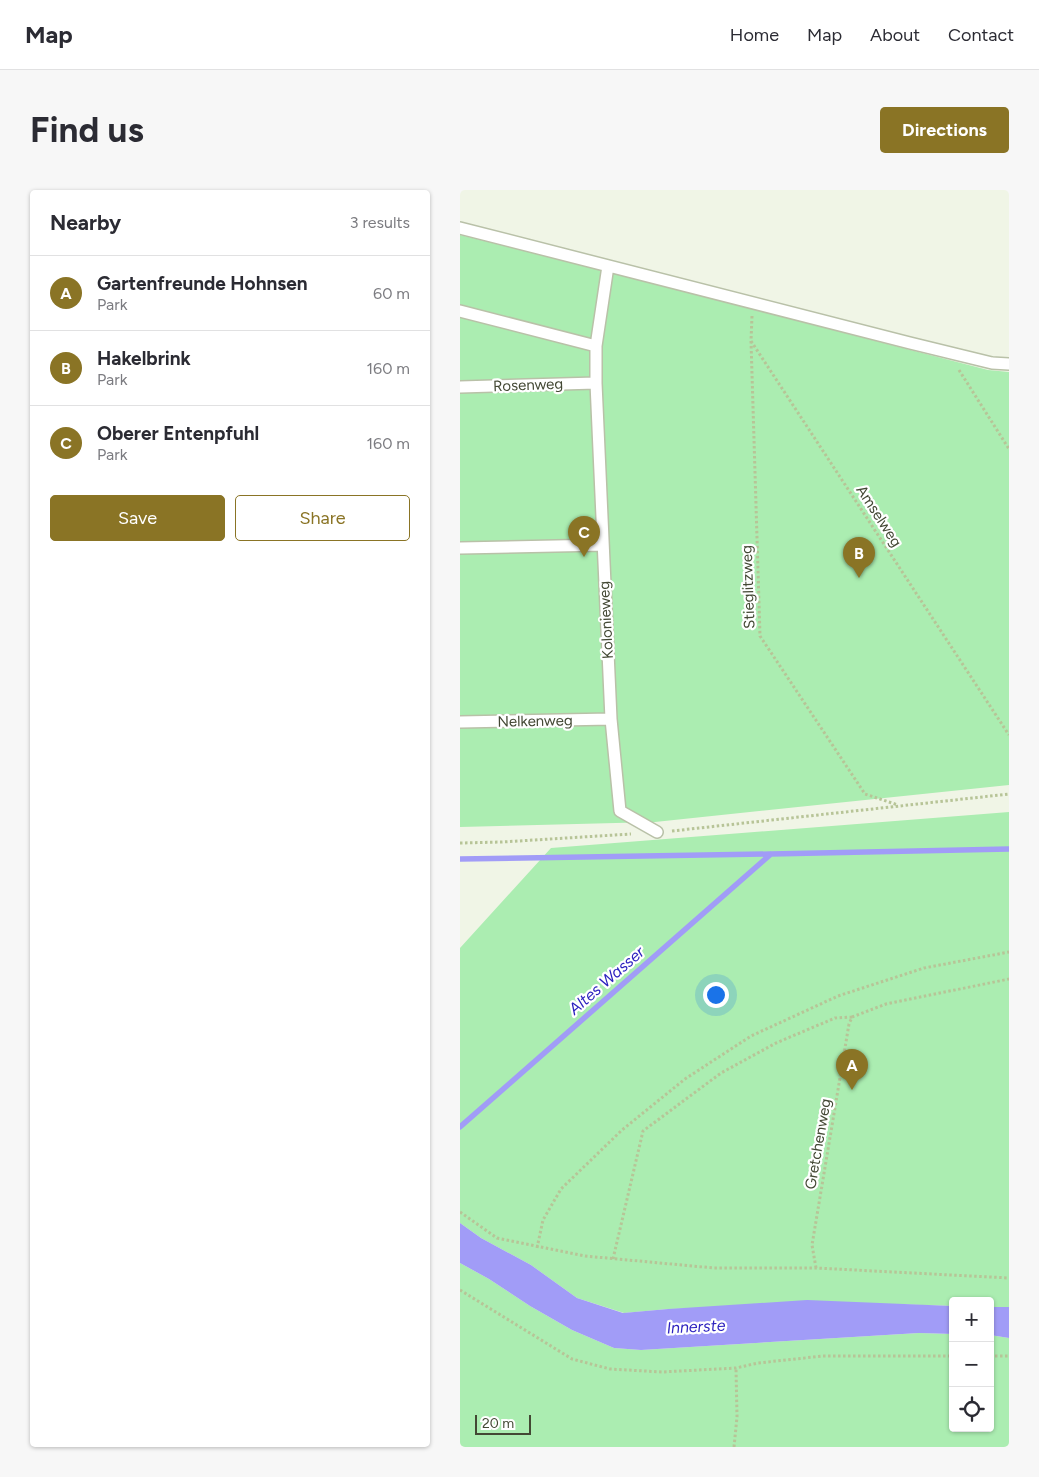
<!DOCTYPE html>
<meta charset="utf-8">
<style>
:root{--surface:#fff;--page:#f7f7f7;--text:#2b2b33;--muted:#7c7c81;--line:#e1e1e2;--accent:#8a7425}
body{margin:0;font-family:Figtree,sans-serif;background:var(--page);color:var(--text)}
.controls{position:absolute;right:15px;bottom:15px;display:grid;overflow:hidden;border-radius:5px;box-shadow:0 1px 4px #0004}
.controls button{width:45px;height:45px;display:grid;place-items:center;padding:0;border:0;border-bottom:1px solid var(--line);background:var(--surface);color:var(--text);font:25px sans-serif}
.scale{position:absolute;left:15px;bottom:12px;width:56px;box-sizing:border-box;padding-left:5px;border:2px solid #434834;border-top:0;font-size:14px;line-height:18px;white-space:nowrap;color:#434834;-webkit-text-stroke:4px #fff;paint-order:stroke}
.you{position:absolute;left:255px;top:804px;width:18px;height:18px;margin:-12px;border:4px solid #fff;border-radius:50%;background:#1a73e8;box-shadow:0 0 0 8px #1a73e833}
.badge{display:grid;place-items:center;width:32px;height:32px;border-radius:50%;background:var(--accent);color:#fff;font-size:16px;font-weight:700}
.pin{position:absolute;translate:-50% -41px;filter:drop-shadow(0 1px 2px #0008)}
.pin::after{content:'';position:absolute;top:26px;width:18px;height:15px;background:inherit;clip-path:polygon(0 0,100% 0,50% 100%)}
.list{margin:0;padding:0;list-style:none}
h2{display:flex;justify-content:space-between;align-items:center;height:65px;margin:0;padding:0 20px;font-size:21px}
h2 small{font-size:16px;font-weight:400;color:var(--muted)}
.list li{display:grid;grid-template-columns:32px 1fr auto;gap:15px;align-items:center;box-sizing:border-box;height:75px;padding:0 20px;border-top:1px solid var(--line)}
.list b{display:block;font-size:19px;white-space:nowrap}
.list p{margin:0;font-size:16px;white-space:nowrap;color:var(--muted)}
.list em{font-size:16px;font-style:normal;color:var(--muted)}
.actions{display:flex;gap:10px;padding:15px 20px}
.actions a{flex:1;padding:11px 0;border:1px solid var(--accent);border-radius:5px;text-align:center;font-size:18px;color:var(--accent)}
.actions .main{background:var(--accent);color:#fff}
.icon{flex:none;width:28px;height:28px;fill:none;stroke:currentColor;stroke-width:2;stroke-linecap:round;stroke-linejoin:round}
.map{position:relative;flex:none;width:549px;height:1257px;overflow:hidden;border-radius:5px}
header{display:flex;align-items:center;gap:30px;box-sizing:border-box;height:70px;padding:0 25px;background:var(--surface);border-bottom:1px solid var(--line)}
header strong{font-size:24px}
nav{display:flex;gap:28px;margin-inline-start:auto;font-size:18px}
.intro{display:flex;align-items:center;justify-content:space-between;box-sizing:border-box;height:120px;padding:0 30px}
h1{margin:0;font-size:35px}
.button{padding:12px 22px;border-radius:5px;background:var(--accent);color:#fff;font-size:18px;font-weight:700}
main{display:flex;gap:30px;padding:0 30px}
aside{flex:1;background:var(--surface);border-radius:5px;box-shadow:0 1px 4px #0004}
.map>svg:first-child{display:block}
.green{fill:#abedb1}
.water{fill:#a19cf7}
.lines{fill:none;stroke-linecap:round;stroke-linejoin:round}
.stream{stroke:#a19cf7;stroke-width:5.5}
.service-casing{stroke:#b9c1a8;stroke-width:14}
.path{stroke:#b7c497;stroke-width:3;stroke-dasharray:2.5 2.5;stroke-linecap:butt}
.service{stroke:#fff;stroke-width:11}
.labels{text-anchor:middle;stroke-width:4.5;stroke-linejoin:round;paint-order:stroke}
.street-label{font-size:15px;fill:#434834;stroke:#fff}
.water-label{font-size:16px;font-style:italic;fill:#2d22bf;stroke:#fff}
</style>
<header>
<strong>Map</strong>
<nav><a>Home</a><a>Map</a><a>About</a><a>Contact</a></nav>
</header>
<div class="intro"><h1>Find us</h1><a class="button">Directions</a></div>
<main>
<aside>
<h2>Nearby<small>3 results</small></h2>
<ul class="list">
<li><span class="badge">A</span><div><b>Gartenfreunde Hohnsen</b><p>Park</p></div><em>60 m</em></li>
<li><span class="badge">B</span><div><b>Hakelbrink</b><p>Park</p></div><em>160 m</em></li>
<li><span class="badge">C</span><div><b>Oberer Entenpfuhl</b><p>Park</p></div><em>160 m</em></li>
</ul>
<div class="actions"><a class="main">Save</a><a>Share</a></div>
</aside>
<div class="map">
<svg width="549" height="1257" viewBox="0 0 549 1257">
<rect width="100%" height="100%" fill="#f0f5e6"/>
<!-- green -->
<path class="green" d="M0,45C177,88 352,135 528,180L549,182V595L195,632L0,637Z
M549,622V1117H530V1111H493V1116L432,1114L208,1119L164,1123L117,1108L71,1075L21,1048L0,1033V758L91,658Z
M0,1073L29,1089L70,1116L112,1140L154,1158L181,1160L459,1143L493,1144V1238H530V1145L549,1148V1257H0Z"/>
<!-- water -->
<path class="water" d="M0,1033L21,1048L71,1075L117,1108L163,1123L208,1119L347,1110L493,1116V1144L459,1143L181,1160L154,1158L112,1140L70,1116L29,1089L0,1073Z
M530,1117H549V1148L530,1145Z"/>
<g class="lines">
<!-- stream -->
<path class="stream" d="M0,669L310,664
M0,937L311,664L549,659"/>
<defs>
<path id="service" d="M0,38L450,153L532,173L549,174
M148,76L136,156V193L151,529L160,621L197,642
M0,121L136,156
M0,197L136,193
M0,358L143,355
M0,532L151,529"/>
</defs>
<!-- service casing -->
<use href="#service" class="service-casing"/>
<!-- path -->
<path class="path" d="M292,126L291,151L549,545
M291,151L300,446L405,604L438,615
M499,180L549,259
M212,641L549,604
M0,653L42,652L171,644
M0,1022L37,1048L125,1066L254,1078H356L549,1088
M77,1058L83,1030L101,999L162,940L225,889L291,846L378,806L464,778L549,762
M153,1069L183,941L261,883L316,853L375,828L392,827
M356,1078L352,1055L389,834L392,827L426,814L549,789
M0,1100L112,1169L150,1179L202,1182L276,1178L298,1173L363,1166H493
M530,1166H549
M274,1257L277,1227L276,1178"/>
<!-- service -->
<use href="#service" class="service"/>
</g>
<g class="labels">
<!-- street labels -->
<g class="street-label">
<text transform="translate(68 195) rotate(-2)" y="5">Rosenweg</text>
<text transform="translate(419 326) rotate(57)" y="5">Amselweg</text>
<text transform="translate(288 397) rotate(-92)" y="5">Stieglitzweg</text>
<text transform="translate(146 430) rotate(-93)" y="5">Kolonieweg</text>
<text transform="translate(75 531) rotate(-1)" y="5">Nelkenweg</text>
<text transform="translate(358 954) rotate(-80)" y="5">Gretchenweg</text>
</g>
<!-- water labels -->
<g class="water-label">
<text transform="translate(146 790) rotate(-41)" y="6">Altes Wasser</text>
<text transform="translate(236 1136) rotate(-3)" y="6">Innerste</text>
</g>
</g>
</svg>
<div class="controls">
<button>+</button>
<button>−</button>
<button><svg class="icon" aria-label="locate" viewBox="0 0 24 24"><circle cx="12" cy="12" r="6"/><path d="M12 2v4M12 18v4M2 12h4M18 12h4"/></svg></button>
</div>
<div class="scale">20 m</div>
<div class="you"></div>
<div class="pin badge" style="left:392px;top:900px">A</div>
<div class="pin badge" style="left:399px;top:388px">B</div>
<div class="pin badge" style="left:124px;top:367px">C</div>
</div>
</main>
